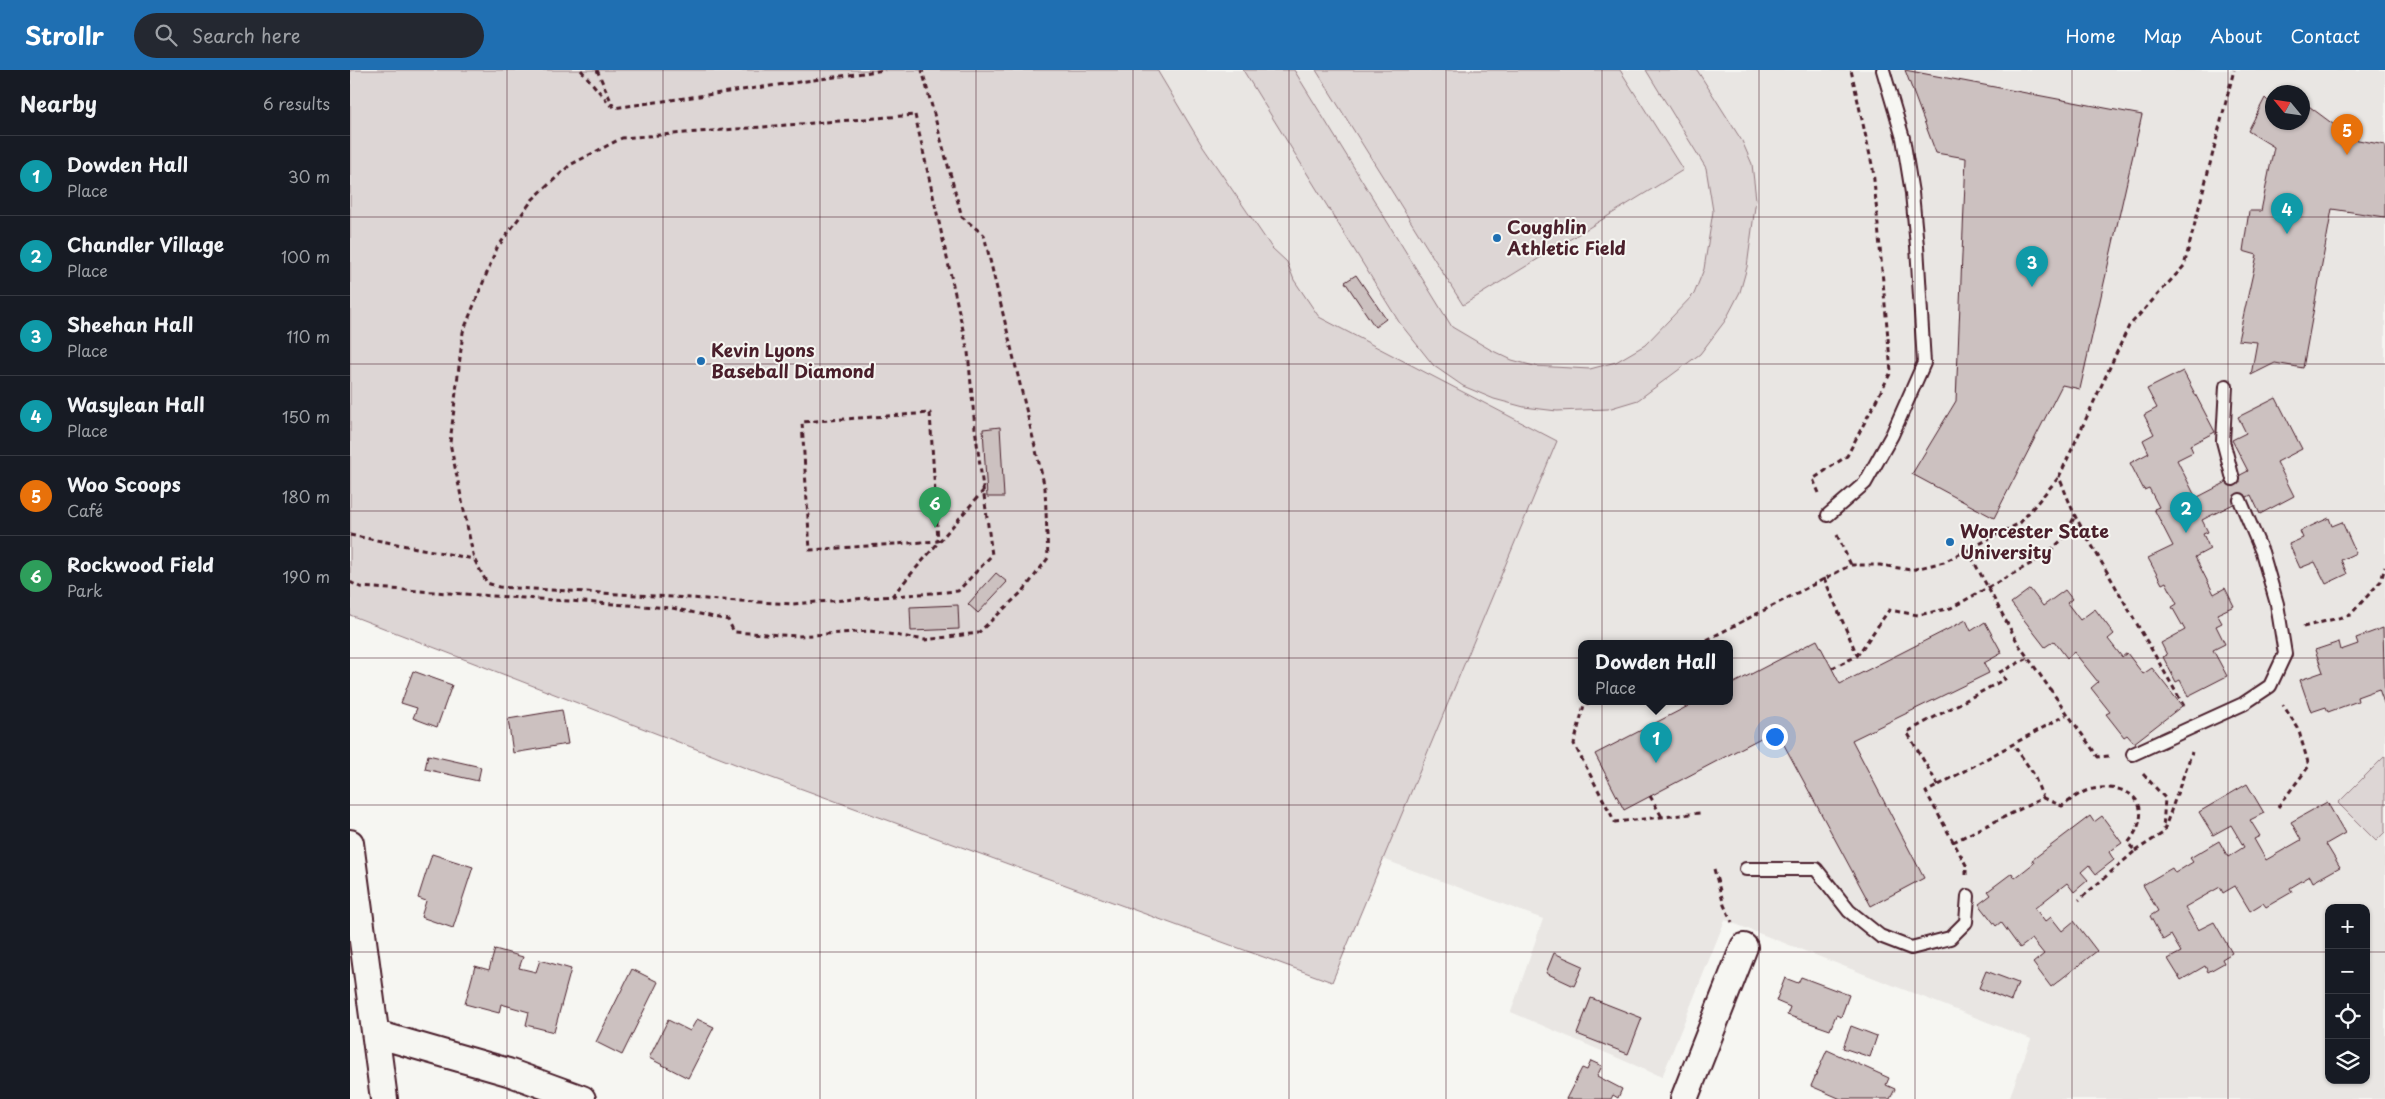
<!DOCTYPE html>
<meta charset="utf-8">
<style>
:root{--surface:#171b24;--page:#242831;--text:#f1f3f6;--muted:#9ea1a6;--line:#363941;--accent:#1f6fb2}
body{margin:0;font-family:"Playpen Sans",sans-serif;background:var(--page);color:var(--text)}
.controls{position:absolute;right:15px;bottom:15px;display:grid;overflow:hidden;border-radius:10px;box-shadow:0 1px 4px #0004}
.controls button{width:45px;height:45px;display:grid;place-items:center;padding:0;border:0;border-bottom:1px solid var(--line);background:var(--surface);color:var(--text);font:25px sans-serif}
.compass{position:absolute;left:1915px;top:15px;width:45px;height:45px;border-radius:50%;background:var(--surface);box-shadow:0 1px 4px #0004;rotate:299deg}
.you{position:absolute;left:1424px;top:666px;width:18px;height:18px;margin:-12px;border:4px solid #fff;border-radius:50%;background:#1a73e8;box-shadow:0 0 0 8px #1a73e833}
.badge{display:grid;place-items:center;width:32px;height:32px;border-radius:50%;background:var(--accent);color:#fff;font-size:16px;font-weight:700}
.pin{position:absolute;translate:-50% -41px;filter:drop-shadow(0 1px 2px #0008)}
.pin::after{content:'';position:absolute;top:26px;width:18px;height:15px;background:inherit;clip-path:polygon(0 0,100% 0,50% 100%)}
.popup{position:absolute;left:1228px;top:570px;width:155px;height:65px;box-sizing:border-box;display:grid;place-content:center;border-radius:10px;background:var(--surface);filter:drop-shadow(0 1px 4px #0005);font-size:16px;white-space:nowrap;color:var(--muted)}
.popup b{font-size:19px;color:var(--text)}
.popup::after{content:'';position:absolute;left:50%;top:100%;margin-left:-10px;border:10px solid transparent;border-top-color:var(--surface)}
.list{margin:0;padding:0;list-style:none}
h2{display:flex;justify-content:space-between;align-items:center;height:65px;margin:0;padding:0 20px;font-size:21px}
h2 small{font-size:16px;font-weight:400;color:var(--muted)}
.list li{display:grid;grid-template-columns:32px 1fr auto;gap:15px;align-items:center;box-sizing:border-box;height:80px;padding:0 20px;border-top:1px solid var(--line)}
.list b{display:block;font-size:19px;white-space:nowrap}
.list p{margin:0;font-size:16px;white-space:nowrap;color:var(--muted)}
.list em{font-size:16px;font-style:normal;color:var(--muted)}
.icon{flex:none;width:28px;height:28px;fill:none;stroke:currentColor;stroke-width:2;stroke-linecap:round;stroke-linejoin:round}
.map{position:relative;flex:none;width:2035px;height:1029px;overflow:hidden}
header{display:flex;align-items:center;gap:30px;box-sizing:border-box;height:70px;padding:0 25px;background:var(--accent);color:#fff}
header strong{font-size:24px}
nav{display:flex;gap:28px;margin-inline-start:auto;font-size:18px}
.search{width:350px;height:45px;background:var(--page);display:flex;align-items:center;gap:12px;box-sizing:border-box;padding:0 18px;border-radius:28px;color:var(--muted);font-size:19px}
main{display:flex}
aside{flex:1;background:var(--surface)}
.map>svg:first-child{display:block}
.built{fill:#e9e6e3;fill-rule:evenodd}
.green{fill:#ddd6d5;stroke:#947a80}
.building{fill:#ccc1c0;stroke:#4a1f2b}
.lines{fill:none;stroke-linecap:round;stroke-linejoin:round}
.service-casing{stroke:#4a1f2b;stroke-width:16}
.minor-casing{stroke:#4a1f2b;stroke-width:30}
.path{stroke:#4a1f2b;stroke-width:3;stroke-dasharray:5 4;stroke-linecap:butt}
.service{stroke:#f6f6f2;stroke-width:12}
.minor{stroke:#f6f6f2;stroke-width:26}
.grid{fill:none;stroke:#4a1f2b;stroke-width:1;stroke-opacity:0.55}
.poi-dot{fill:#1f6fb2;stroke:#f6f6f2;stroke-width:2}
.labels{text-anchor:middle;stroke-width:4;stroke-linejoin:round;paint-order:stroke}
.poi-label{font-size:18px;font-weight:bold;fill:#4a1f2b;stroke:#f6f6f2;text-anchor:start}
</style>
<header>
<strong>Strollr</strong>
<div class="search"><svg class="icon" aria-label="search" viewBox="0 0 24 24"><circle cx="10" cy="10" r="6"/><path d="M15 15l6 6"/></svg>Search here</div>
<nav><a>Home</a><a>Map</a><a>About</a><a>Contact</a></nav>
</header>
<main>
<aside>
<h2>Nearby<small>6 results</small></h2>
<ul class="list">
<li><span class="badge" style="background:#0f9aa8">1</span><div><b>Dowden Hall</b><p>Place</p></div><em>30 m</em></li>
<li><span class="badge" style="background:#0f9aa8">2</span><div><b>Chandler Village</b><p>Place</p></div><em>100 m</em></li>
<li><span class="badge" style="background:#0f9aa8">3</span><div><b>Sheehan Hall</b><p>Place</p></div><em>110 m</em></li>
<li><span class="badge" style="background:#0f9aa8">4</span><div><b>Wasylean Hall</b><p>Place</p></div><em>150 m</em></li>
<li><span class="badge" style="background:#e8710a">5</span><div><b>Woo Scoops</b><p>Café</p></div><em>180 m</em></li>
<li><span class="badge" style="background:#2e9e5b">6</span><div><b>Rockwood Field</b><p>Park</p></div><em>190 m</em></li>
</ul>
</aside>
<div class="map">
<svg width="2035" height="1029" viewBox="0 0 2035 1029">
<rect width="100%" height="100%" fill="#f6f6f2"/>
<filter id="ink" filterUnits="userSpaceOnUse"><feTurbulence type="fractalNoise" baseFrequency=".02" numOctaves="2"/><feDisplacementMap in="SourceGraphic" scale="10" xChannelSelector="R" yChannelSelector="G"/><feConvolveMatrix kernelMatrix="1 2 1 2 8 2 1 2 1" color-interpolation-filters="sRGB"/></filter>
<g filter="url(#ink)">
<!-- built -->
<path class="built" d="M801,0H2035V1029H1659L1681,969L1375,850L1312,1007L1161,942L1193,849L1033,789L1207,371L969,247ZM1922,22H1952V52H1922ZM1232,574H1380V632H1232ZM1979,838H2016V1010H1979Z"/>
<!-- green -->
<path class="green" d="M0,0H807L853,77L922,178L937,192L944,210L969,247L1207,371L982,912L411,704L0,545Z
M893,0H944L1102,257L1141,280L1162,290L1184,296L1240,299L1266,292L1295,275L1344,224L1354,199L1363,141L1356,98L1296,0H1347L1392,71L1402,94L1406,129L1397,197L1390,222L1375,251L1350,284L1288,330L1258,339L1207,341L1174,337L1144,329L1113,316L1084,296L1049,252Z
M966,0H1270L1333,100L1113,235Z
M2035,686V762L2026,771L1988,733Z"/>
<!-- building -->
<path class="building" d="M1555,0L1792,45L1730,319L1712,315L1644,448L1562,404L1606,331L1616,88L1586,83Z
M1915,28L1922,35V52H1952V31L2003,69L2035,75V147L1982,139L1953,298L1925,293L1901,305L1907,272L1888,270L1907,185L1893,181L1899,141H1911L1924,77L1898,61Z
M1006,205L1036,249L1025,257L995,212Z
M1833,301L1865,362L1840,375L1843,382L1827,390L1846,428L1898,401L1882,370L1896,363L1888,347L1926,328L1952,379L1927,392L1944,426L1910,444L1901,425L1852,450L1858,462L1853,464L1860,479L1845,487L1864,524L1875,518L1884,536L1867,544L1872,553L1866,556L1875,574L1863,580L1877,606L1838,626L1830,610L1826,612L1813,587L1817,585L1811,573L1835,560L1822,537L1827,534L1816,512L1812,514L1798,488L1823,476L1804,439L1809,437L1799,418L1794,420L1780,393L1799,383L1793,370L1804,364L1794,345L1807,338L1797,319Z
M650,357L654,427H637L633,359Z
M1979,448L1982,456L1992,452L2006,483L1991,490L1997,504L1976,514L1965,492L1950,498L1939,474L1953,468L1950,461Z
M646,503L657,512L628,543L618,534Z
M1680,519L1693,536L1715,520L1722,529L1717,533L1730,550L1745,539L1764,564L1758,569L1772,587L1777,583L1793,604L1802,598L1832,636L1784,673L1777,665L1774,667L1756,644L1760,642L1741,618L1748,612L1724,582L1717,588L1704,571L1695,577L1661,533Z
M608,535L609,559L561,561L560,537Z
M1616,550L1621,561L1635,552L1652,583L1634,593L1639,603L1502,670L1574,808L1521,836L1426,660L1274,740L1245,684L1346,632H1380V615L1467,570L1490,614Z
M2033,558L2035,636L2029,619L2007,627L2008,631L1978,642L1976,637L1961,642L1950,610L1973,602L1965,580L1989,572L1991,580L2008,574L2006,568Z
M63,601L102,615L87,657L63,648L67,638L51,633Z
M212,640L218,674L163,683L158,649Z
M78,685L131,697L128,711L75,699Z
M1897,714L1914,743L1900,750L1910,766L1904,769L1916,790L1951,770L1941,752L1977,732L1995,763L1976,774L1990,797L1963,812L1960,806L1940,818L1942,822L1916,837L1913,833L1900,841L1885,816L1873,823L1870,817L1835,837L1848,860L1864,852L1882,883L1872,889L1874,893L1858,902L1855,896L1831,910L1818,889L1831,882L1821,865L1813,870L1800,846L1808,841L1793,815L1822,798L1825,803L1843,792L1840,788L1869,771L1878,787L1894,777L1881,755L1863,765L1849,742Z
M1740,746L1744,752L1752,746L1772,773L1759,782L1764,790L1746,804L1739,795L1731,802L1738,810L1724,822L1717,813L1685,838L1695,852L1701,847L1712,861L1724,851L1747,881L1701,917L1683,893L1694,884L1682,869L1670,878L1651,852L1646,856L1629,834L1641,825L1638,821L1662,803L1665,808L1684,793L1682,790Z
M82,784L123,797L103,858L71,847L76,831L68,828Z
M145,879L173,887L169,898L186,902L190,890L221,899L204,962L176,955L179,942L151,934L149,943L115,934L125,896L139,900Z
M1204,883L1233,896L1224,916L1196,903Z
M282,899L308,912L272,985L246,972Z
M1636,901L1668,913L1661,931L1629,918Z
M1451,907L1499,925L1491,947L1486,945L1480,960L1437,945L1440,937L1426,931L1435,908L1448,913Z
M1241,928L1292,948L1278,984L1227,964Z
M347,949L364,957L338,1008L299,988L318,950L340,961Z
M1501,956L1527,966L1520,987L1493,978Z
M1477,980L1539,1008L1536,1015L1545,1019L1540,1029H1491L1461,1016Z
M1241,991L1252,996L1247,1006L1272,1019L1268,1028L1263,1025L1261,1029H1216L1232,998L1237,1000Z"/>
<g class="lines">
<defs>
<path id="service" d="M1876,316L1873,371L1883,409
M1478,445L1515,413L1542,365L1574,293L1567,176L1562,123L1553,68L1533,0
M1783,684L1893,634L1920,616L1935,584L1927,534L1912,482L1890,430
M1396,799H1466L1499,841L1530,866L1561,878L1600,868L1616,852L1618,826"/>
<path id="minor" d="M0,773L34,1029
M26,964L158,1002L232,1029
M1334,1029L1394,877"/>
</defs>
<!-- service casing -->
<use href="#service" class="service-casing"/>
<!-- minor casing -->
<use href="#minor" class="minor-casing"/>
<!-- path -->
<path class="path" d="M231,0L261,36
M247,0L264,38L535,0
M565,45L618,282L625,358L642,485L608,521L442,534L149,517L137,513L124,489L100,373L113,262L147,178L183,129L220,95L272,68Z
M580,343L588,471L460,480L452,352Z
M1469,423L1463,409L1497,386L1541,302L1523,99L1501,0
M0,465L124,489
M1487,465L1501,495
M1617,479L1669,575L1748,687L1760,686
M1474,508L1507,585
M0,512L10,517L322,538L378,550L384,562L448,566L520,561L575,570L628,563L674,520L698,488L695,418L634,165L612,147L572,0
M542,526L633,421
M1953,557L2000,545L2031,511L2035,497
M1349,574L1501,495H1530L1561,500L1594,492L1670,453L1709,407
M1482,598L1507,586L1539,540L1568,545L1601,538L1693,487L1713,469L1725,446
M1241,632L1234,635L1224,674L1265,752L1350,743
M1834,636L1725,446L1709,407L1779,256L1834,196L1884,0
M1793,704L1815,728L1813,759
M1588,715L1557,662L1655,609L1650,602L1678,588
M1300,726L1312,747
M1693,728L1712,736C1721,730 1733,720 1743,719C1784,712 1806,738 1778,773L1785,781L1729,830
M1928,737L1959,696L1948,658L1933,635
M1603,772L1693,728L1683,703L1663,674
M1785,781L1813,763L1842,682
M1364,799L1374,835L1382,852
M1616,805V795L1576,722L1716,645"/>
<!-- service -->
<use href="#service" class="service"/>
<!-- minor -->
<use href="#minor" class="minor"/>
</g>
</g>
<!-- grid -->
<path class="grid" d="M157,0V1029M313,0V1029M470,0V1029M626,0V1029M783,0V1029M939,0V1029M1096,0V1029M1252,0V1029M1409,0V1029M1565,0V1029M1722,0V1029M1878,0V1029M0,147H2035M0,294H2035M0,441H2035M0,588H2035M0,735H2035M0,882H1979M2016,882H2035"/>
<!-- markers -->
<g class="poi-dot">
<circle cx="1147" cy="168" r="5"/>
<circle cx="351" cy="291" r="5"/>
<circle cx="1600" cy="472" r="5"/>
</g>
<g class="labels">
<!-- poi labels -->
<g class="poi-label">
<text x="1157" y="164">Coughlin<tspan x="1157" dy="21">Athletic Field</tspan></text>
<text x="361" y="287">Kevin Lyons<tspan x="361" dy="21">Baseball Diamond</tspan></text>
<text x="1610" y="468">Worcester State<tspan x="1610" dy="21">University</tspan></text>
</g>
</g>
</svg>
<div class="controls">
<button>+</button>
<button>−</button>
<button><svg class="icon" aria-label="locate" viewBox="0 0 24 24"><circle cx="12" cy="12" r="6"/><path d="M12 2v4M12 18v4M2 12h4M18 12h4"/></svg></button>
<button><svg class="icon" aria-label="layers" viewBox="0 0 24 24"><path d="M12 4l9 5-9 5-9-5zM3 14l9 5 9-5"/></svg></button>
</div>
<svg class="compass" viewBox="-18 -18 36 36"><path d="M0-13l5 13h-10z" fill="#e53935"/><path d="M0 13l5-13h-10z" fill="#9ea1a6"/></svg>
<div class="you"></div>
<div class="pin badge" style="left:1306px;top:693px;background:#0f9aa8">1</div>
<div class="popup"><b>Dowden Hall</b>Place</div>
<div class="pin badge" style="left:1836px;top:463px;background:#0f9aa8">2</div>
<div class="pin badge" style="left:1682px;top:217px;background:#0f9aa8">3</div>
<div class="pin badge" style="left:1937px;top:164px;background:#0f9aa8">4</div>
<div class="pin badge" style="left:1997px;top:85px;background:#e8710a">5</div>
<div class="pin badge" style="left:585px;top:458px;background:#2e9e5b">6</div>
</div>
</main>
